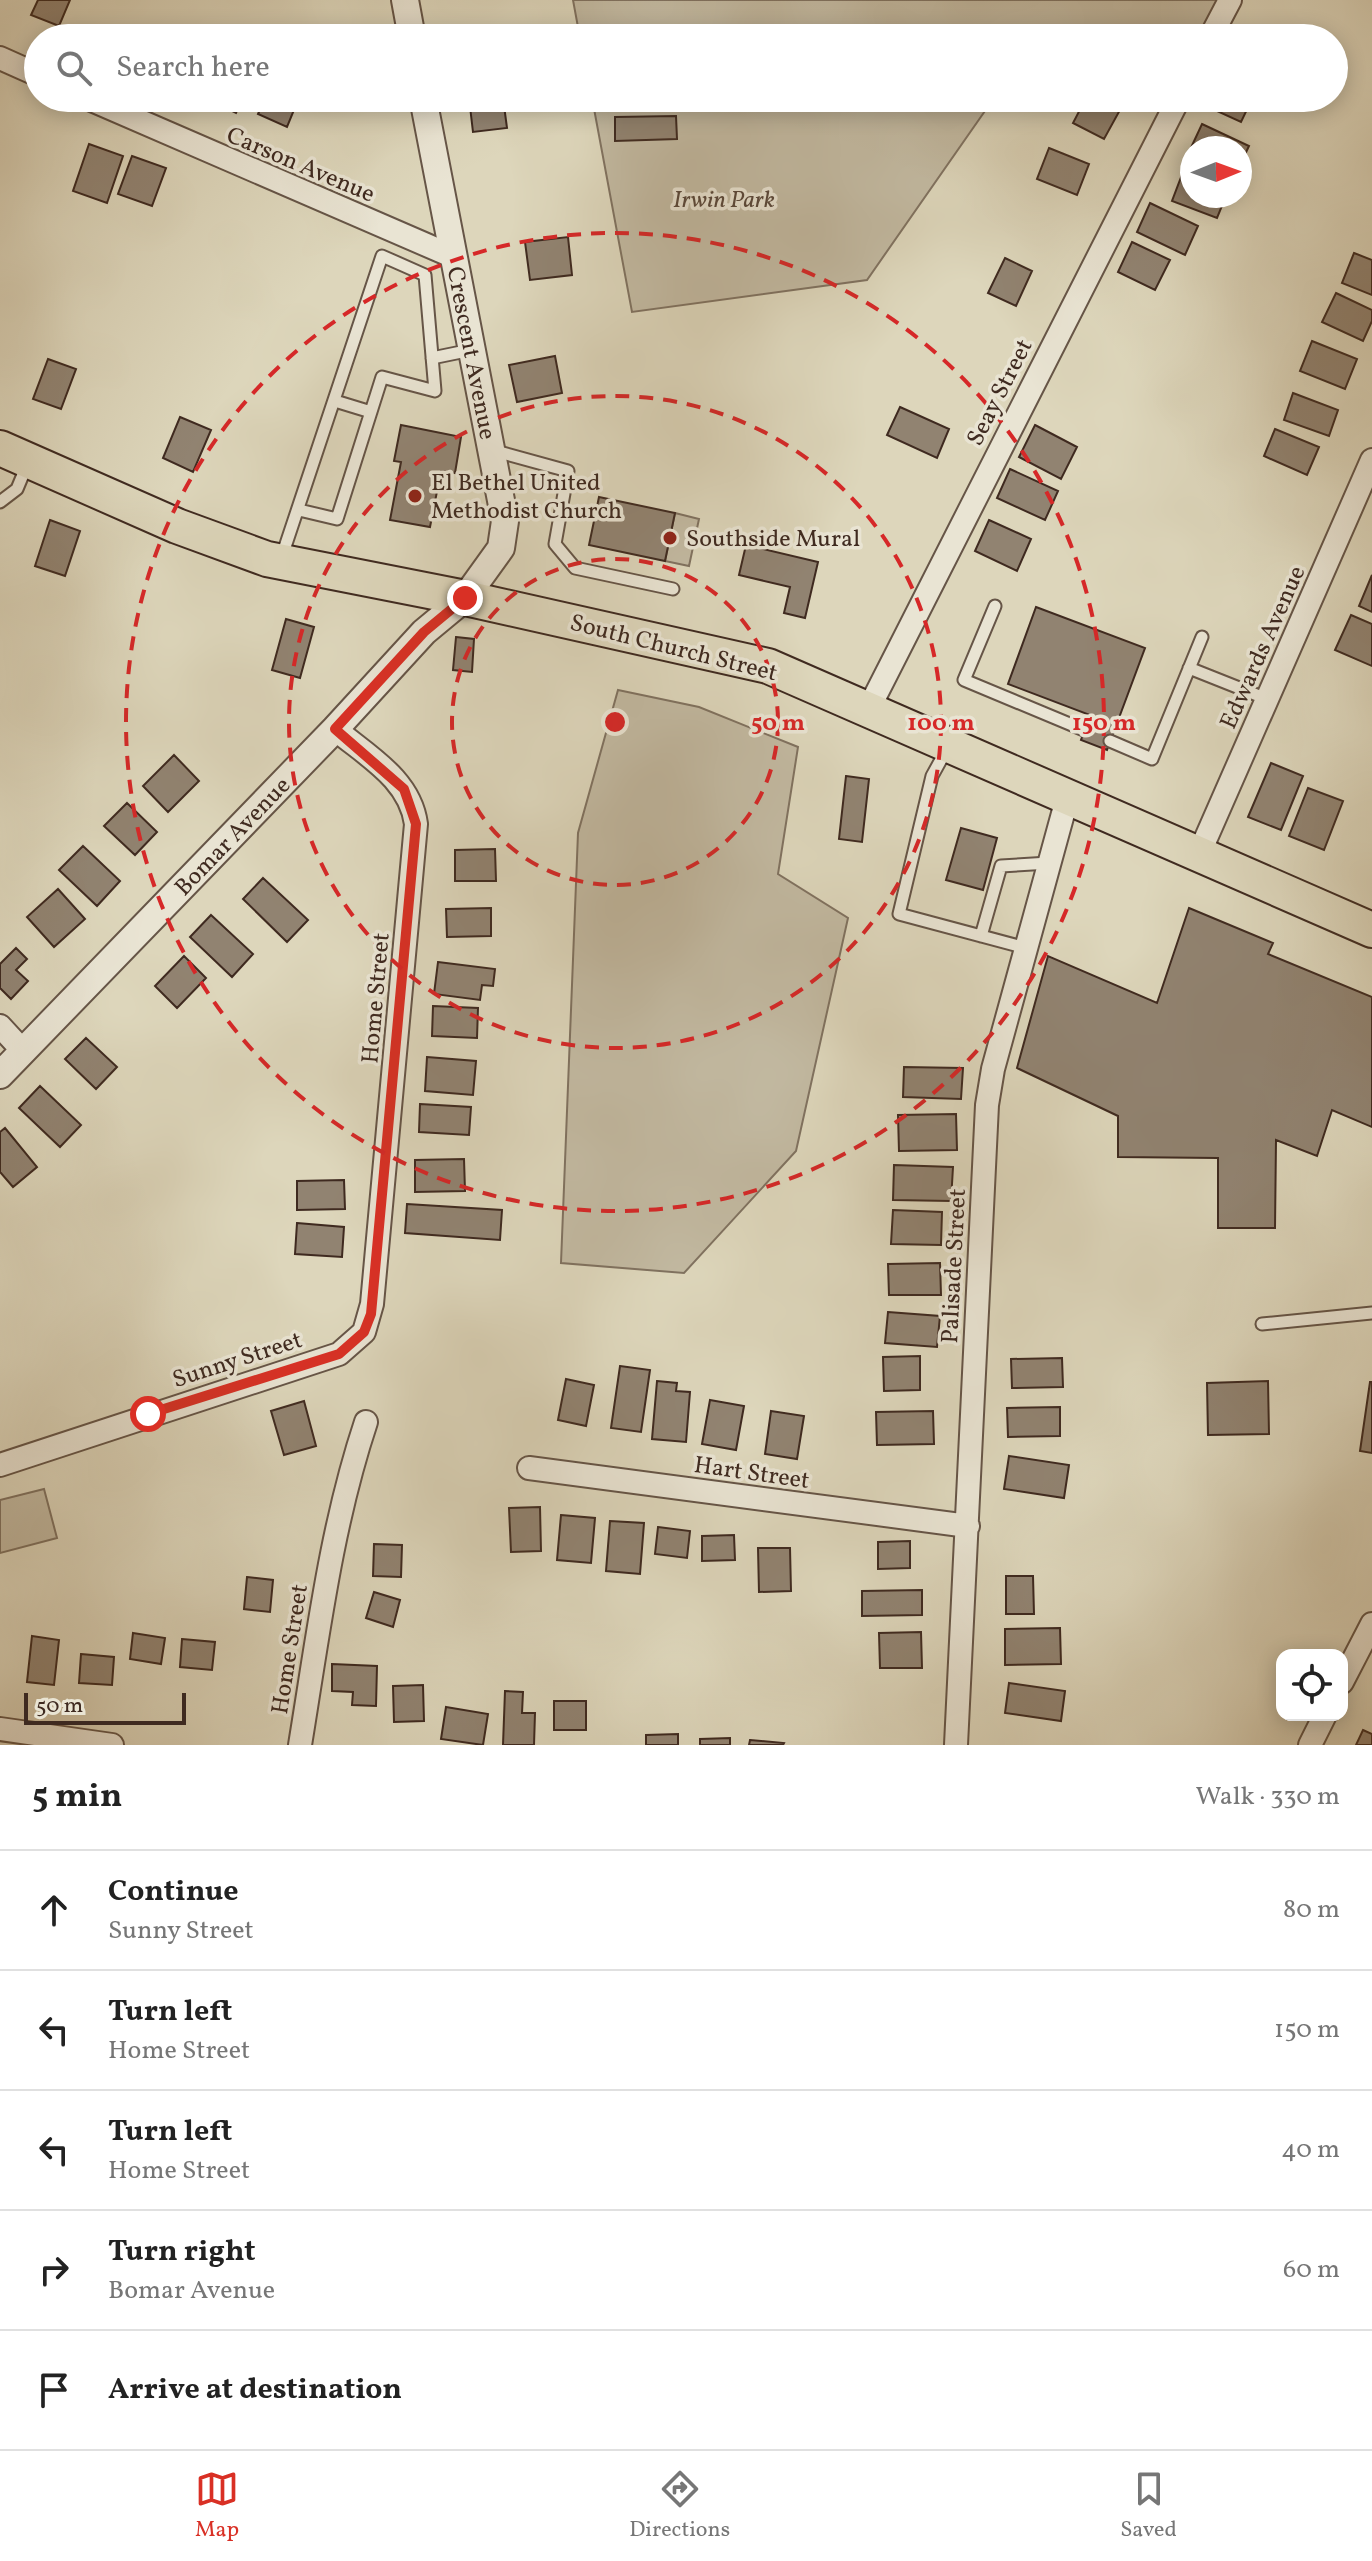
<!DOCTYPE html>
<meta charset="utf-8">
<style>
:root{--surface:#fff;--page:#f6f6f6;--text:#222;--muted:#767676;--line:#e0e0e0;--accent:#d93025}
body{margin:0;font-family:Vollkorn,serif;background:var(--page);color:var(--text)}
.controls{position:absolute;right:24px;bottom:24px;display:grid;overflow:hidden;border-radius:16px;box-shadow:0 4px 20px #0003}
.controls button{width:72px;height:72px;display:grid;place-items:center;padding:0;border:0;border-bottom:2px solid var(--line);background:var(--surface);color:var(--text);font:40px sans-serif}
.compass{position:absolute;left:1180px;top:136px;width:72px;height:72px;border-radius:50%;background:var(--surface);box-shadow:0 4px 20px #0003;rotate:89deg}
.scale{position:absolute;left:24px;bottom:20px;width:162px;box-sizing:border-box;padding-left:8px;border:4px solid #3f2a20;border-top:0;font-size:22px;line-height:28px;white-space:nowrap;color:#3f2a20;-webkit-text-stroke:6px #e9e4d3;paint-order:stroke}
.stop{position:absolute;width:24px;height:24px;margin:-18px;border:6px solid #d93025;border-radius:50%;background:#fff}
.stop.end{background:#d93025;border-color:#fff;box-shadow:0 2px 8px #0008}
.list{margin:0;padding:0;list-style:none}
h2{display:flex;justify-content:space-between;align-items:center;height:104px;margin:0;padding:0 32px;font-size:34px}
h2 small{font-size:26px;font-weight:400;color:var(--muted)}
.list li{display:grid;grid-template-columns:52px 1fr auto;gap:24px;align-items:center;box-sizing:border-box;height:120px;padding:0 32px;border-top:2px solid var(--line)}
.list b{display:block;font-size:30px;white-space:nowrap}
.list p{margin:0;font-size:26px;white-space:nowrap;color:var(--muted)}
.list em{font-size:26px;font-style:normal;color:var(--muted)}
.icon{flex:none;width:44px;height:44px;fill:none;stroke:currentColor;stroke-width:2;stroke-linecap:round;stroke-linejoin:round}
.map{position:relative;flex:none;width:1372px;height:1745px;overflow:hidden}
.search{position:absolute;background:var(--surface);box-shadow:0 4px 20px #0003;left:24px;right:24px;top:24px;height:88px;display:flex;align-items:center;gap:20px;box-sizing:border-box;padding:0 28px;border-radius:44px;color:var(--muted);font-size:30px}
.sheet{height:704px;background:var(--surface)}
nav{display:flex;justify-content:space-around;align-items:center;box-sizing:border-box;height:112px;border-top:2px solid var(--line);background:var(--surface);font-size:22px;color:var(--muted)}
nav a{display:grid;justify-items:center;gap:4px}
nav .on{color:var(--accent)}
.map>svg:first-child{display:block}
.green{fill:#c2b9a1;stroke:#807260;stroke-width:2}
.building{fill:#918371;stroke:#3f2a20;stroke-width:2}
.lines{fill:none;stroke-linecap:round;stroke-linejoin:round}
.service-casing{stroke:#665547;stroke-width:15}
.minor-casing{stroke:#665547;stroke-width:26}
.tertiary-casing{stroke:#665547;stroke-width:30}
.primary-casing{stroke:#3f2a20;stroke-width:38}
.service{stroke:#e9e4d3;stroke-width:11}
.minor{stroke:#e9e4d3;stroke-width:22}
.tertiary{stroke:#e9e4d3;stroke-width:26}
.primary{stroke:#ddd6bb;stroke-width:34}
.route{stroke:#d93025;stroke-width:10}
.ring{fill:none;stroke:#d62828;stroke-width:4;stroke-dasharray:14 10}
.poi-dot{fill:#8f2418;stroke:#e9e4d3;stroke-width:3}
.labels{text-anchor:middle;stroke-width:7;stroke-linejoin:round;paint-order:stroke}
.street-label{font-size:24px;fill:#3f2a20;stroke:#e9e4d3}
.park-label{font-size:24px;font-style:italic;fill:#59473a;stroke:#e9e4d3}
.poi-label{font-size:24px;fill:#3f2a20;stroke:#e9e4d3;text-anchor:start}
.centre{fill:#d62828;stroke:#e9e4d3;stroke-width:4}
.ring-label{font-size:24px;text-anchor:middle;font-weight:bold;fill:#d62828;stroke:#e9e4d3;stroke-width:7;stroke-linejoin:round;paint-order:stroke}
</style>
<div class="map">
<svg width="1372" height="1745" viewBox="0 0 1372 1745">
<rect width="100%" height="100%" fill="#ddd6bb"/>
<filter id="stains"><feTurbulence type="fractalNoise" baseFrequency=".0025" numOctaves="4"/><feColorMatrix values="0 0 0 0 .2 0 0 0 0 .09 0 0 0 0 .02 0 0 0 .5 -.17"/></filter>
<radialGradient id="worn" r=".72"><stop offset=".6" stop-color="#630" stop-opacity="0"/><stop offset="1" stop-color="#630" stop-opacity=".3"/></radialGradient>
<!-- green -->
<path class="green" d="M573,0H1230L1210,38H1058L1041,30L1035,38H580Z
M592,98H994L867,280L632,312Z
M675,513L699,519L689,566L665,561Z
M618,690L699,707L798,747L778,874L848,918L796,1151L684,1273L561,1263L578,833Z
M44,1489L57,1538L0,1553V1500Z"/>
<!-- building -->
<path class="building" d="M38,0H70L59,26L31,15Z
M138,28L161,38H134Z
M216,98H243L236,113L214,102Z
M265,98H279L296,105L287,127L258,114Z
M469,98H503L507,128L473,132Z
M1086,98L1126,99L1104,139L1073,123Z
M1209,98H1249L1252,99L1241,122L1206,106Z
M676,116L677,139L615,141V117Z
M1202,124L1249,146L1240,165V148H1192V154L1189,152Z
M89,144L123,156L107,203L73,191Z
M1049,148L1089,164L1077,195L1037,179Z
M132,156L166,168L152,206L118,194Z
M1183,172L1192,175V196H1226L1217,218L1172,201Z
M1150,203L1198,226L1185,255L1137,232Z
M568,237L572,275L530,280L525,242Z
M1132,242L1170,260L1155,290L1118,272Z
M1354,253L1372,260V295L1342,283Z
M1005,258L1032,271L1016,306L988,293Z
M1336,293L1372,310V321L1363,341L1322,322Z
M1312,341L1357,359L1345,389L1300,371Z
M555,356L562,393L517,402L509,365Z
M48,359L76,369L61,409L33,399Z
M1293,393L1338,410L1329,436L1284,420Z
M900,407L949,429L937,458L887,435Z
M180,417L211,430L193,472L163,458Z
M401,425L461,437L455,473L441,471L430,527L390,520L401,462L394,461Z
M1035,425L1077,447L1061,479L1019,457Z
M1275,429L1319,447L1307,475L1264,456Z
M1010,469L1058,491L1045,520L997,498Z
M599,497L675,513L665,561L589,545Z
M50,520L80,531L65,576L35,566Z
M989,520L1031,539L1017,571L975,551Z
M746,545L818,562L805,618L784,613L790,587L739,575Z
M1372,575V612L1359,606Z
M1036,607L1145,648L1107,750L1081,740L1090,715L1008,684Z
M1351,615L1372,624V666L1335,650Z
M286,619L314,627L300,678L272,670Z
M456,637L474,639L472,672L453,670Z
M174,755L199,781L168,812L143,786Z
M1271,763L1303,776L1281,830L1248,817Z
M846,776L869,779L862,842L839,839Z
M1308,788L1343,801L1324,850L1289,836Z
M127,803L157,832L135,855L104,826Z
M961,828L997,838L983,890L946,880Z
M83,846L120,881L97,906L59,870Z
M495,849L496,881H455V850Z
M263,878L308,920L287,942L243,899Z
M58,889L85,919L54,947L27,917Z
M491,908V936L447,937L446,909Z
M1189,908L1273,943L1268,954L1372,997V1127L1332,1110L1317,1156L1276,1140L1275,1228H1218V1158L1118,1157V1116L1017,1068L1048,956L1157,1003Z
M211,915L253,954L232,977L190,937Z
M16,948L27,959L16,970L28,981L11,999L0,988V964Z
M184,956L206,978L177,1008L155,986Z
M438,962L495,969L493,986L482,985L480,1000L434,994Z
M433,1006L478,1008L477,1038L432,1036Z
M86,1038L117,1067L96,1089L65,1059Z
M427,1057L476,1061L473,1095L425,1091Z
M904,1067L963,1068L961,1099L903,1097Z
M40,1086L81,1125L60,1147L19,1108Z
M420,1104L471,1107L469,1135L419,1132Z
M956,1114L957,1150L899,1151L898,1115Z
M5,1128L37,1167L13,1187L0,1172V1132Z
M464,1159L465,1191L415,1192V1160Z
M894,1165L953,1167L951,1201L893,1200Z
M344,1180L345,1209L297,1210V1181Z
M407,1204L502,1210L500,1240L405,1233Z
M893,1210L942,1212L941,1245L891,1244Z
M297,1223L344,1227L342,1257L295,1254Z
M940,1263L941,1295H889L888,1264Z
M888,1312L940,1316L937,1347L885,1343Z
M920,1356V1390L884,1391L883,1357Z
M1062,1358L1063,1387L1012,1388L1011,1359Z
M620,1366L650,1370L641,1432L611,1428Z
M566,1379L594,1385L586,1426L558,1420Z
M657,1381L677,1383L676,1391L690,1392L686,1442L652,1439Z
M1268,1381L1269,1434L1208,1435L1207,1383Z
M1370,1382H1372V1453L1360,1451Z
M710,1400L744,1406L736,1450L702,1444Z
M304,1401L316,1446L284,1455L271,1411Z
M1060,1407V1436L1008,1437L1007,1408Z
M771,1411L804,1416L797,1459L765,1454Z
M933,1411L934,1444L877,1445L876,1412Z
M1009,1456L1069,1465L1064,1498L1004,1489Z
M540,1507L541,1551L511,1552L509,1508Z
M561,1515L595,1518L591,1563L557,1560Z
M610,1521L644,1523L640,1574L606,1571Z
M658,1527L690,1531L687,1558L655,1554Z
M734,1535L735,1560L702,1561V1536Z
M910,1541V1568L878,1569V1542Z
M374,1544L402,1545L401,1577L373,1576Z
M758,1548H790L791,1591L759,1592Z
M1006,1576H1033L1034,1614H1006Z
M247,1577L273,1580L270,1612L244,1609Z
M922,1590V1615L862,1616V1591Z
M374,1592L400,1600L393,1627L366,1618Z
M1060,1628L1061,1664L1005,1665V1629Z
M921,1632L922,1668H880L879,1633Z
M133,1633L165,1638L161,1664L130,1659Z
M32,1636L59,1640L54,1685L27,1682Z
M182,1639L215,1642L212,1670L180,1667Z
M81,1654L114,1657L112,1685L79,1683Z
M332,1664L377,1666L376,1706L352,1705L353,1692L332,1691Z
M1009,1683L1065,1691L1061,1721L1005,1713Z
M423,1685L424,1721L394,1722L393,1686Z
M505,1691L523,1692L522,1713H535L534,1745H503Z
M554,1701H586V1730H554Z
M446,1707L488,1714L483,1745L441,1739Z
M1363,1730L1372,1734V1745H1356Z
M678,1734V1745H646V1735Z
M730,1738V1745H700V1739Z
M750,1740L784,1743L783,1745H749Z"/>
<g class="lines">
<defs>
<path id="service" d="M432,358L471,350
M335,401L371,412
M492,450L568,471L555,544L575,568L673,589
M0,502L17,489L27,465
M281,559L382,256L425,275L435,391L382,377L337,519L299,510
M995,606L964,680L1084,730
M1189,668L1267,699
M1110,741L1152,759L1202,637
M948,747L932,776L899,914L1026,948
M981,936L1001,866L1049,863
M1262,1324L1372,1313"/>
<path id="minor" d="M1210,38L1230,0
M0,58L38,75
M87,98L452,256
M868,710L1179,98
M1199,854L1372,460
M0,1026L24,1052
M0,1465L339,1354L364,1332L372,1304L416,824C410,779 367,756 335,729
M529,1468L968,1526
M1342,1682L1372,1624
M0,1729L112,1745
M300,1745C318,1636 331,1527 366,1422
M956,1745L987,1105L993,1069L1067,799
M1310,1745L1325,1715"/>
<path id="tertiary" d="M405,0L412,38
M0,1075L335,729L424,632L465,598L501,548L505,521L423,98"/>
<path id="primary" d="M0,448L177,526L267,559L465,598L768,666L1372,930"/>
</defs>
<!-- service casing -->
<use href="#service" class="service-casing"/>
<!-- minor casing -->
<use href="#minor" class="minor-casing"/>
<!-- tertiary casing -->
<use href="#tertiary" class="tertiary-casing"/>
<!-- primary casing -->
<use href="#primary" class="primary-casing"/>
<!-- service -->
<use href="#service" class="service"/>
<!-- minor -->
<use href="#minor" class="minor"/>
<!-- tertiary -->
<use href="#tertiary" class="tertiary"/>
<!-- primary -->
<use href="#primary" class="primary"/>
</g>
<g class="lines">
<!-- route -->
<path class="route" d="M148,1414L339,1354L364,1332L371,1314L416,824L404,789L335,729L424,632L465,598"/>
</g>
<!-- distance rings -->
<g class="ring">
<circle cx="615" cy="722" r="163"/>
<circle cx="615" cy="722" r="326"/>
<circle cx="615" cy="722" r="489"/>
</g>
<!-- markers -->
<g class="poi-dot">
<circle cx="415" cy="496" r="8"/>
<circle cx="670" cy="538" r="8"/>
</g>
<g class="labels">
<!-- street labels -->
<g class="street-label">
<text transform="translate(301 164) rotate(23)" y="8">Carson Avenue</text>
<text transform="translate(472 353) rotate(79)" y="8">Crescent Avenue</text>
<text transform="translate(999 392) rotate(-63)" y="8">Seay Street</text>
<text transform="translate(674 647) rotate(14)" y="8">South Church Street</text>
<text transform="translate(1262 647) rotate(-66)" y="8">Edwards Avenue</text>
<text transform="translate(232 836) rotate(-46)" y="8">Bomar Avenue</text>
<text transform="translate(375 998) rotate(-85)" y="8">Home Street</text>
<text transform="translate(953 1266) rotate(-87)" y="8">Palisade Street</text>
<text transform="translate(237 1359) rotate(-18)" y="8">Sunny Street</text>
<text transform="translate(752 1472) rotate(8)" y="8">Hart Street</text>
<text transform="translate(289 1649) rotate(-81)" y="8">Home Street</text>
</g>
<!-- park labels -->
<g class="park-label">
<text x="724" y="207">Irwin Park</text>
</g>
<!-- poi labels -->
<g class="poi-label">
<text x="431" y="490">El Bethel United<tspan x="431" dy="28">Methodist Church</tspan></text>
<text x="686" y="546">Southside Mural</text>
</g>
</g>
<circle cx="615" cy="722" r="12" class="centre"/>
<g class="ring-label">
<text x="778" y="730">50 m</text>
<text x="941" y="730">100 m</text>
<text x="1104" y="730">150 m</text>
</g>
<rect width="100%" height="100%" filter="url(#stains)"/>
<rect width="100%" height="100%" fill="url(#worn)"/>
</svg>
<div class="controls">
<button><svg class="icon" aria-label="locate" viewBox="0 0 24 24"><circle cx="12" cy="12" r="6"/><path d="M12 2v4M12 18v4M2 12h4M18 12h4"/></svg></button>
</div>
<svg class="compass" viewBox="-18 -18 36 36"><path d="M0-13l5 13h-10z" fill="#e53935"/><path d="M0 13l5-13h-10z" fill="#767676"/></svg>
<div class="scale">50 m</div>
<div class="stop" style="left:148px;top:1414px"></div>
<div class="stop end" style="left:465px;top:598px"></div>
<div class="search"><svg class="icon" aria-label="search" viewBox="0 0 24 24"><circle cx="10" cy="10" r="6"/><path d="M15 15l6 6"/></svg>Search here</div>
</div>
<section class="sheet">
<h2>5 min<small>Walk · 330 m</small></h2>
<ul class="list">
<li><svg class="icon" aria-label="ahead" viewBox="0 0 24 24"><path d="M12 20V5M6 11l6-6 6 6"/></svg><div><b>Continue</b><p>Sunny Street</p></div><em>80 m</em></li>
<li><svg class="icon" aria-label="left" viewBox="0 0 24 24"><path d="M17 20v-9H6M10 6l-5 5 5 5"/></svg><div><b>Turn left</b><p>Home Street</p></div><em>150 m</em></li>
<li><svg class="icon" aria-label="left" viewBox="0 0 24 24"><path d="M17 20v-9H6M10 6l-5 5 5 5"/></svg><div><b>Turn left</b><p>Home Street</p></div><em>40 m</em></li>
<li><svg class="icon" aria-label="right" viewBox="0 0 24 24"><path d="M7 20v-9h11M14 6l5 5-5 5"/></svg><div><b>Turn right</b><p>Bomar Avenue</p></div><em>60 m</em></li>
<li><svg class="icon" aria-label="arrive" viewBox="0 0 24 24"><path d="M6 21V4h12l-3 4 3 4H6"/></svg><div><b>Arrive at destination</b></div></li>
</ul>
</section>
<nav>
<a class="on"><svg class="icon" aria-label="map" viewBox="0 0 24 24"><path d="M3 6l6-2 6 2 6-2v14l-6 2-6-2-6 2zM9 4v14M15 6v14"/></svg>Map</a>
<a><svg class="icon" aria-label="directions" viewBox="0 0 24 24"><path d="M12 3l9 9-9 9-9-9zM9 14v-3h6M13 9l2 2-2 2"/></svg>Directions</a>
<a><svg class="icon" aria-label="saved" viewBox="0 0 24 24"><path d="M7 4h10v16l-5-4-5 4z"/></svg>Saved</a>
</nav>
